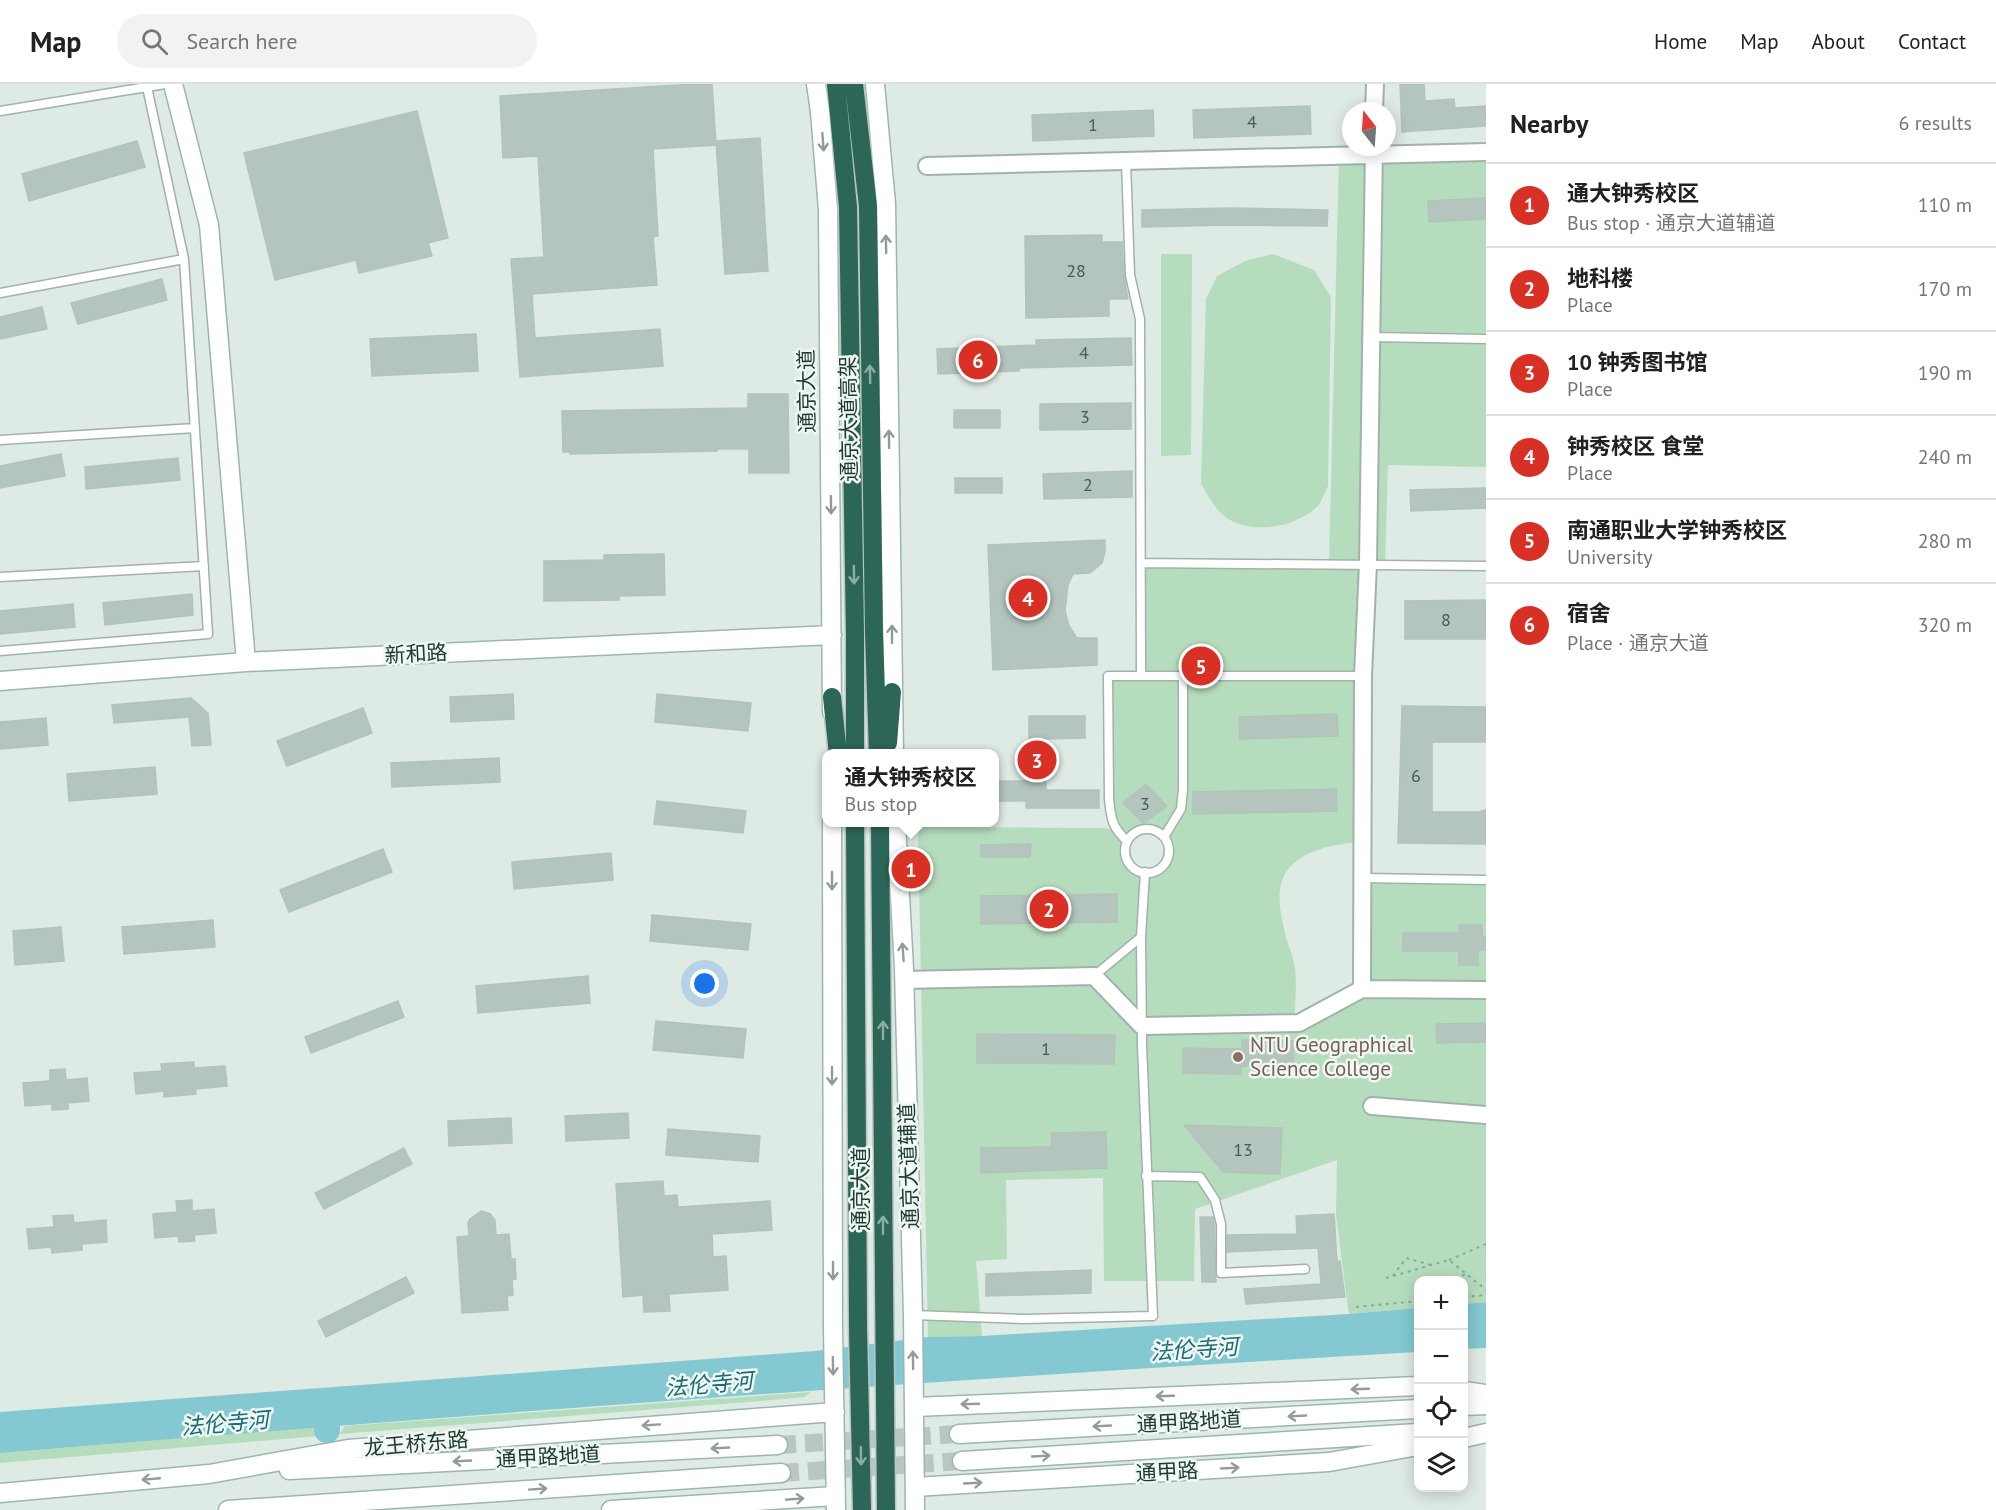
<!DOCTYPE html>
<meta charset="utf-8">
<style>
:root{--surface:#fff;--page:#f2f2f2;--text:#202124;--muted:#757577;--line:#e0e0e0;--accent:#d93025}
body{margin:0;font-family:"PT Sans","Noto Sans SC",sans-serif;background:var(--page);color:var(--text)}
.controls{position:absolute;right:18px;bottom:18px;display:grid;overflow:hidden;border-radius:12px;box-shadow:0 3px 15px #0003}
.controls button{width:54px;height:54px;display:grid;place-items:center;padding:0;border:0;border-bottom:2px solid var(--line);background:var(--surface);color:var(--text);font:30px sans-serif}
.compass{position:absolute;left:1342px;top:18px;width:54px;height:54px;border-radius:50%;background:var(--surface);box-shadow:0 3px 15px #0003;rotate:343deg}
.you{position:absolute;left:705px;top:900px;width:21px;height:21px;margin:-15px;border:4px solid #fff;border-radius:50%;background:#1a73e8;box-shadow:0 0 0 9px #1a73e833}
.badge{display:grid;place-items:center;width:39px;height:39px;border-radius:50%;background:var(--accent);color:#fff;font-size:20px;font-weight:700}
.pin{position:absolute;translate:-50% -50%;border:3px solid #fff;box-shadow:0 2px 6px #0006}
.popup{position:absolute;left:822px;top:665px;width:177px;height:78px;box-sizing:border-box;display:grid;place-content:center;border-radius:12px;background:var(--surface);filter:drop-shadow(0 2px 4px #0005);font-size:20px;white-space:nowrap;color:var(--muted)}
.popup b{font-size:22px;color:var(--text)}
.popup::after{content:'';position:absolute;left:50%;top:100%;margin-left:-12px;border:12px solid transparent;border-top-color:var(--surface)}
.list{margin:0;padding:0;list-style:none}
h2{display:flex;justify-content:space-between;align-items:center;height:78px;margin:0;padding:0 24px;font-size:26px}
h2 small{font-size:20px;font-weight:400;color:var(--muted)}
.list li{display:grid;grid-template-columns:39px 1fr auto;gap:18px;align-items:center;box-sizing:border-box;height:84px;padding:0 24px;border-top:2px solid var(--line)}
.list b{display:block;font-size:22px;white-space:nowrap}
.list p{margin:0;font-size:20px;white-space:nowrap;color:var(--muted)}
.list em{font-size:20px;font-style:normal;color:var(--muted)}
.icon{flex:none;width:33px;height:33px;fill:none;stroke:currentColor;stroke-width:2;stroke-linecap:round;stroke-linejoin:round}
.map{position:relative;flex:none;width:1486px;height:1426px;overflow:hidden}
header{display:flex;align-items:center;gap:36px;box-sizing:border-box;height:84px;padding:0 30px;background:var(--surface);border-bottom:2px solid var(--line)}
header strong{font-size:28px}
nav{display:flex;gap:33px;margin-inline-start:auto;font-size:21px}
.search{width:420px;height:54px;background:var(--page);display:flex;align-items:center;gap:15px;box-sizing:border-box;padding:0 21px;border-radius:33px;color:var(--muted);font-size:22px}
main{display:flex}
aside{flex:1;background:var(--surface)}
.map>svg:first-child{display:block}
.green{fill:#b6dcbe;fill-rule:evenodd}
.water{fill:#84c9d1}
.lines{fill:none;stroke-linecap:round;stroke-linejoin:round}
.river{stroke:#84c9d1;stroke-width:26}
.building{fill:#b4c5bd;stroke:#b1c4bb;stroke-width:1.5}
.secondary-tunnel{stroke:#b8c7c0;stroke-width:18;stroke-dasharray:18 9;stroke-linecap:butt}
.lane-casing{stroke:#a1b2ab;stroke-width:11}
.street-casing{stroke:#a1b2ab;stroke-width:20}
.secondary-casing{stroke:#9db6ac;stroke-width:21}
.highway-casing{stroke:#bcc4c1;stroke-width:21}
.path{stroke:#7eae9d;stroke-width:2;stroke-dasharray:3 4.5;stroke-linecap:butt}
.lane{stroke:#fff;stroke-width:8}
.street{stroke:#fff;stroke-width:16}
.secondary{stroke:#fff;stroke-width:18}
.highway{stroke:#2b6657;stroke-width:18}
.oneway{stroke:#8f9c98}
.oneway2{stroke:#8caea4}
.education-dot{fill:#8d6e63;stroke:#eef7f2;stroke-width:2}
.labels{text-anchor:middle;stroke-width:5;stroke-linejoin:round;paint-order:stroke}
.number-label{font-size:18px;fill:#445d54}
.street-label{font-size:21px;fill:#1f3a31;stroke:#eef7f2}
.education-label{font-size:21px;fill:#785e54;stroke:#eef7f2;text-anchor:start}
.water-label{font-size:22px;font-style:italic;fill:#196b76;stroke:#eef7f2}
</style>
<header>
<strong>Map</strong>
<div class="search"><svg class="icon" aria-label="search" viewBox="0 0 24 24"><circle cx="10" cy="10" r="6"/><path d="M15 15l6 6"/></svg>Search here</div>
<nav><a>Home</a><a>Map</a><a>About</a><a>Contact</a></nav>
</header>
<main>
<div class="map">
<svg width="1486" height="1426" viewBox="0 0 1486 1426">
<rect width="100%" height="100%" fill="#deeae4"/>
<!-- green -->
<path class="green" d="M1486,68V383L1388,381L1385,479H1368L1364,758C1337,759 1295,766 1283,794C1276,810 1281,832 1285,849C1287,860 1294,872 1295,884C1297,902 1295,921 1294,939L1362,905L1363,794L1486,796V1218L1464,1220V1196H1418V1224L1349,1230L1336,1132L1337,1076L1195,1125L1194,1197H1104L1103,1094L1006,1096L1007,1175L976,1177L982,1252L928,1253L918,743L1105,744L1116,747L1111,734L1108,592L1140,591L1142,479H1329L1339,73ZM1145,745C1161,746 1174,761 1166,777C1146,813 1098,758 1145,745Z
M1161,170H1192L1191,371L1161,372Z
M1273,170L1314,186L1331,213L1328,402C1325,408 1322,418 1317,423C1296,443 1255,450 1230,436C1216,428 1209,413 1201,400L1206,215L1217,192L1245,177Z
M811,1308L804,1313L785,1315L340,1350L345,1342Z
M313,1343L319,1352L0,1379V1369Z"/>
<!-- water -->
<path class="water" d="M1486,1218V1264L1464,1265V1220Z
M1418,1224V1268C945,1295 472,1330 0,1369V1328L815,1267L928,1253L982,1252L1349,1230Z"/>
<g class="lines">
<!-- river -->
<path class="river" d="M327,1331V1346"/>
</g>
<!-- building -->
<path class="building" d="M695,0H712L716,61L653,65L658,152L653,153L657,201L532,210L535,254L660,245L663,282L520,293L511,175L544,173L538,72L503,74L500,12Z
M1400,0H1424L1425,17L1454,15L1455,24L1486,22V42L1402,48Z
M1310,22L1311,50L1194,54L1193,26Z
M1153,26L1154,52L1033,57L1032,31Z
M417,27L448,154L428,159L432,172L359,189L356,176L275,196L244,69Z
M760,54L768,187L725,190L716,57Z
M137,57L145,83L29,117L22,90Z
M1486,114V135L1429,138L1428,117Z
M1229,124L1328,126L1327,142L1230,141L1142,143V126Z
M1102,151V158H1122L1124,191L1128,215H1109V232L1026,234L1025,152Z
M162,195L167,216L78,240L71,219Z
M42,223L47,245L0,255V233Z
M476,250L478,287L372,292L370,255Z
M1131,254L1132,281L1019,284V287L938,290L937,265L1036,261V256Z
M748,310H788L789,389H749V365H717V367L570,370V368H563L562,327L748,324Z
M1131,319V345L1040,346V320Z
M954,326H1000V344H954Z
M61,370L65,392L0,404V382Z
M178,374L180,396L86,405L85,383Z
M1132,387V413L1044,415L1043,390Z
M955,394H1002V409H955Z
M1486,404V424L1411,427L1410,406Z
M1105,456V467L1102,479L1090,489L1073,490L1068,501L1065,527L1069,542L1077,554H1097V581L993,586L988,461Z
M664,470L665,511L619,512V516L544,517V477L604,476V471Z
M192,510L193,531L105,541L103,519Z
M1486,516V555H1405V517Z
M73,520L75,543L0,550V527Z
M513,610L514,635L451,638L450,613Z
M657,610L751,619L748,647L655,638Z
M191,614L208,629L211,661L192,662L189,633L114,639L112,621Z
M1402,622L1486,623V658H1432V728H1478L1486,726V760L1398,759Z
M363,624L372,649L287,682L277,657Z
M1337,630L1338,652L1240,655L1239,633Z
M1029,632H1085V654L1045,655L1046,706H1099V724H1026V717H996V697H1029Z
M46,634L48,661L0,665V638Z
M499,674L500,698L392,703L391,679Z
M155,683L157,710L69,717L67,690Z
M1146,700L1167,722L1144,739L1123,719Z
M1336,705L1337,727L1193,730V708Z
M657,717L746,727L743,749L654,740Z
M1031,760L1030,773H981V761Z
M383,765L392,788L289,828L280,806Z
M611,769L613,796L514,805L512,778Z
M1117,810V838L981,840V812Z
M652,831L751,840L748,866L650,857Z
M213,836L215,863L124,870L122,843Z
M1459,841H1482V853H1486V866H1478V881H1459V867H1403V849H1459Z
M61,843L64,877L15,881L13,847Z
M588,892L590,919L478,929L476,902Z
M398,917L404,933L311,969L305,953Z
M656,937L746,945L743,974L653,966Z
M1486,939V958L1437,959L1436,940Z
M977,950L1115,951L1114,980L977,979Z
M1242,956L1294,957L1293,983L1241,982V990L1183,989V964L1242,965Z
M194,978V984L225,982L227,1002L195,1005L196,1010L164,1013V1007L136,1010L134,989L162,987L161,980Z
M65,985L66,996L87,994L89,1017L68,1019V1025L52,1026V1020L25,1022L23,999L50,997V986Z
M628,1029L629,1054L566,1057L565,1032Z
M511,1034L512,1059L449,1062L448,1037Z
M1184,1041L1282,1044L1280,1090L1223,1088Z
M668,1045L760,1052L758,1078L666,1071Z
M1106,1048L1107,1084L981,1089V1064L1052,1063L1051,1049Z
M404,1064L412,1080L324,1125L315,1109Z
M663,1097L664,1112L677,1111L678,1123L770,1117L772,1146L712,1150L713,1173L726,1172L728,1206L669,1210L670,1227L644,1228L643,1211L623,1213L616,1100Z
M192,1116V1127L214,1125L216,1149L194,1151L195,1157L179,1158L178,1152L155,1154L153,1130L177,1128L176,1117Z
M481,1127L490,1130L495,1136L496,1151L509,1150L511,1175H515L516,1195L512,1196L513,1211L507,1212L508,1226L462,1229L457,1153L469,1152L468,1139L470,1135Z
M1334,1130L1337,1177H1340L1345,1213L1246,1220L1244,1205L1321,1200L1318,1164L1227,1168V1151L1297,1150L1296,1132Z
M73,1131L74,1139L106,1136L107,1158L82,1160V1166L52,1169L51,1163L29,1165L27,1145L54,1143L53,1132Z
M1200,1133H1213L1214,1139L1216,1198H1202Z
M1091,1186V1209L986,1212V1190Z
M406,1193L414,1209L326,1253L318,1237Z"/>
<g class="lines">
<!-- secondary-tunnel -->
<path class="secondary-tunnel" d="M778,1361L959,1350
M781,1389L962,1377"/>
<defs>
<path id="lane" d="M0,27L165,0
M1126,77L1130,191L1140,235L1141,591
M0,209L184,175
M1371,253L1486,255
M0,356L195,344
M1142,479L1486,482
M0,493L204,482
M0,567L208,550L184,175L147,3
M1125 767a22 22 0 1 1 44 0a22 22 0 1 1-44 0Z
M1164,753L1181,725L1183,705V591
M1127,757C1112,743 1111,735 1109,715L1108,592H1363
M1363,794L1486,796
M1094,892L1141,853
M1146,1092L1200,1093L1215,1116L1221,1140V1189L1305,1185
M913,1231L1024,1235L1153,1232L1142,961L1141,853L1145,788"/>
<path id="street" d="M1374,27L1375,0
M927,82L1486,68
M904,896L1094,892L1142,942L1299,939L1362,905L1486,906
M1362,905L1363,592L1368,479L1374,63
M1372,1022L1486,1031"/>
<path id="secondary" d="M173,0L209,141L246,578
M816,0L820,28L828,126L832,628
M875,0L886,120L894,670
M0,597L246,578L832,551
M832,738L833,1245L836,1426
M896,738L904,885L913,1231L915,1426
M1464,1307L1486,1310
M1464,1322L1486,1321
M914,1323L1418,1302
M959,1350L1418,1325
M1464,1354L1486,1349
M962,1377L1418,1349
M289,1386L778,1361
M915,1403L1329,1378L1418,1362
M0,1409L209,1390L348,1365L835,1328
M228,1426L781,1389
M611,1426L835,1412"/>
<path id="highway" d="M836,0L848,123L855,549V670
M854,0L868,122L874,548L878,670
M832,613L838,670
M888,659L892,608
M855,738L858,1244L862,1426
M880,738L886,1426"/>
</defs>
<!-- lane casing -->
<use href="#lane" class="lane-casing"/>
<!-- street casing -->
<use href="#street" class="street-casing"/>
<!-- secondary casing -->
<use href="#secondary" class="secondary-casing"/>
<!-- highway casing -->
<use href="#highway" class="highway-casing"/>
<!-- path -->
<path class="path" d="M1449,1176L1486,1160
M1393,1192L1406,1174L1431,1181
M1386,1194L1449,1176L1486,1206
M1456,1196L1465,1190
M1464,1213L1486,1211
M1356,1223L1418,1217"/>
<!-- lane -->
<use href="#lane" class="lane"/>
<!-- street -->
<use href="#street" class="street"/>
<!-- secondary -->
<use href="#secondary" class="secondary"/>
<!-- highway -->
<use href="#highway" class="highway"/>
</g>
<!-- one-way arrows -->
<defs><path id="oneway-shaft" d="M-6 0H5M1.5-3L5.5 0L1.5 3" fill="none" stroke-width="1.6" stroke-linecap="round" stroke-linejoin="round" transform="scale(1.5)"/></defs>
<g class="oneway">
<use href="#oneway-shaft" transform="translate(823 58) rotate(86)"/>
<use href="#oneway-shaft" transform="translate(886 160) rotate(-91)"/>
<use href="#oneway-shaft" transform="translate(889 355) rotate(-91)"/>
<use href="#oneway-shaft" transform="translate(831 421) rotate(89)"/>
<use href="#oneway-shaft" transform="translate(892 550) rotate(-90)"/>
<use href="#oneway-shaft" transform="translate(832 797) rotate(90)"/>
<use href="#oneway-shaft" transform="translate(903 868) rotate(-94)"/>
<use href="#oneway-shaft" transform="translate(832 992) rotate(90)"/>
<use href="#oneway-shaft" transform="translate(833 1187) rotate(90)"/>
<use href="#oneway-shaft" transform="translate(913 1276) rotate(-91)"/>
<use href="#oneway-shaft" transform="translate(833 1282) rotate(89)"/>
<use href="#oneway-shaft" transform="translate(1360 1305) rotate(178)"/>
<use href="#oneway-shaft" transform="translate(1165 1312) rotate(178)"/>
<use href="#oneway-shaft" transform="translate(970 1320) rotate(178)"/>
<use href="#oneway-shaft" transform="translate(1297 1332) rotate(177)"/>
<use href="#oneway-shaft" transform="translate(651 1341) rotate(176)"/>
<use href="#oneway-shaft" transform="translate(1102 1342) rotate(177)"/>
<use href="#oneway-shaft" transform="translate(720 1364) rotate(177)"/>
<use href="#oneway-shaft" transform="translate(1041 1372) rotate(-3)"/>
<use href="#oneway-shaft" transform="translate(462 1377) rotate(177)"/>
<use href="#oneway-shaft" transform="translate(1230 1384) rotate(-3)"/>
<use href="#oneway-shaft" transform="translate(151 1395) rotate(175)"/>
<use href="#oneway-shaft" transform="translate(973 1399) rotate(-3)"/>
<use href="#oneway-shaft" transform="translate(538 1405) rotate(-4)"/>
<use href="#oneway-shaft" transform="translate(795 1415) rotate(-4)"/>
</g>
<g class="oneway2">
<use href="#oneway-shaft" transform="translate(870 290) rotate(-91)"/>
<use href="#oneway-shaft" transform="translate(854 491) rotate(89)"/>
<use href="#oneway-shaft" transform="translate(883 946) rotate(-90)"/>
<use href="#oneway-shaft" transform="translate(883 1141) rotate(-90)"/>
<use href="#oneway-shaft" transform="translate(861 1372) rotate(89)"/>
</g>
<!-- markers -->
<circle class="education-dot" cx="1238" cy="973" r="6"/>
<g class="labels">
<!-- number labels -->
<g class="number-label">
<text x="1252" y="44">4</text>
<text x="1093" y="47">1</text>
<text x="1076" y="193">28</text>
<text x="1084" y="275">4</text>
<text x="1085" y="339">3</text>
<text x="1088" y="407">2</text>
<text x="1446" y="542">8</text>
<text x="1416" y="698">6</text>
<text x="1145" y="726">3</text>
<text x="1046" y="971">1</text>
<text x="1243" y="1072">13</text>
</g>
<!-- street labels -->
<g class="street-label">
<text transform="translate(807 307) rotate(-91)" y="7">通京大道</text>
<text transform="translate(849 335) rotate(-91)" y="7">通京大道高架</text>
<text transform="translate(416 570) rotate(-3)" y="7">新和路</text>
<text transform="translate(909 1082) rotate(-92)" y="7">通京大道辅道</text>
<text transform="translate(861 1105) rotate(-90)" y="7">通京大道</text>
<text transform="translate(1189 1338) rotate(-3)" y="7">通甲路地道</text>
<text transform="translate(416 1360) rotate(-5)" y="7">龙王桥东路</text>
<text transform="translate(548 1373) rotate(-3)" y="7">通甲路地道</text>
<text transform="translate(1167 1388) rotate(-3)" y="7">通甲路</text>
</g>
<!-- education labels -->
<g class="education-label">
<text x="1250" y="968">NTU Geographical<tspan x="1250" dy="24">Science College</tspan></text>
</g>
<!-- water labels -->
<g class="water-label">
<text transform="translate(1194 1265) rotate(-4)" y="8">法伦寺河</text>
<text transform="translate(709 1300) rotate(-5)" y="8">法伦寺河</text>
<text transform="translate(225 1339) rotate(-5)" y="8">法伦寺河</text>
</g>
</g>
</svg>
<div class="controls">
<button>+</button>
<button>−</button>
<button><svg class="icon" aria-label="locate" viewBox="0 0 24 24"><circle cx="12" cy="12" r="6"/><path d="M12 2v4M12 18v4M2 12h4M18 12h4"/></svg></button>
<button><svg class="icon" aria-label="layers" viewBox="0 0 24 24"><path d="M12 4l9 5-9 5-9-5zM3 14l9 5 9-5"/></svg></button>
</div>
<svg class="compass" viewBox="-18 -18 36 36"><path d="M0-13l5 13h-10z" fill="#e53935"/><path d="M0 13l5-13h-10z" fill="#757577"/></svg>
<div class="you"></div>
<div class="pin badge" style="left:911px;top:785px">1</div>
<div class="popup"><b>通大钟秀校区</b>Bus stop</div>
<div class="pin badge" style="left:1049px;top:825px">2</div>
<div class="pin badge" style="left:1037px;top:676px">3</div>
<div class="pin badge" style="left:1028px;top:514px">4</div>
<div class="pin badge" style="left:1201px;top:582px">5</div>
<div class="pin badge" style="left:978px;top:276px">6</div>
</div>
<aside>
<h2>Nearby<small>6 results</small></h2>
<ul class="list">
<li><span class="badge">1</span><div><b>通大钟秀校区</b><p>Bus stop · 通京大道辅道</p></div><em>110 m</em></li>
<li><span class="badge">2</span><div><b>地科楼</b><p>Place</p></div><em>170 m</em></li>
<li><span class="badge">3</span><div><b>10 钟秀图书馆</b><p>Place</p></div><em>190 m</em></li>
<li><span class="badge">4</span><div><b>钟秀校区 食堂</b><p>Place</p></div><em>240 m</em></li>
<li><span class="badge">5</span><div><b>南通职业大学钟秀校区</b><p>University</p></div><em>280 m</em></li>
<li><span class="badge">6</span><div><b>宿舍</b><p>Place · 通京大道</p></div><em>320 m</em></li>
</ul>
</aside>
</main>
